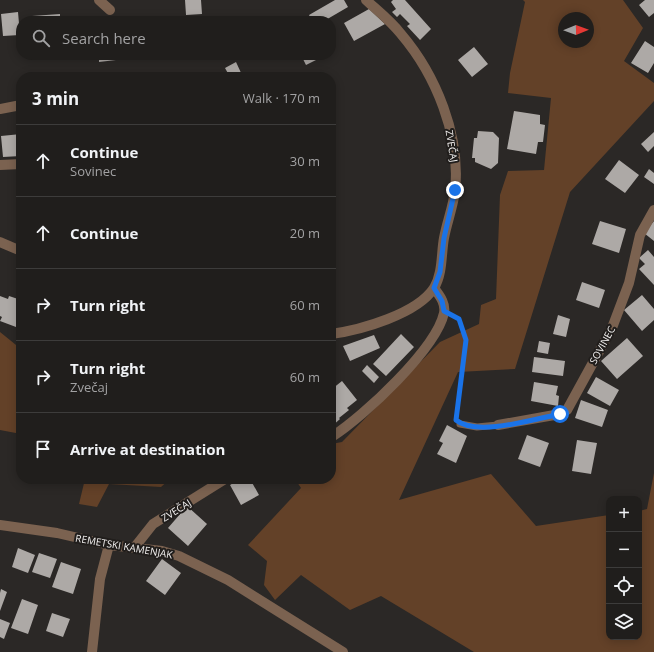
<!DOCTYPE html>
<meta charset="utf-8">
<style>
:root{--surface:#201e1c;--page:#2d2b29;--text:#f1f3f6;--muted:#a2a2a3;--line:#3d3c3b}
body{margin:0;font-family:"Open Sans",sans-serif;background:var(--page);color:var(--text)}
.controls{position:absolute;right:12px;bottom:12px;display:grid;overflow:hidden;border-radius:8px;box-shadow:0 2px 10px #0003}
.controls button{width:36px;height:36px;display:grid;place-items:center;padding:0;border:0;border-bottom:1px solid var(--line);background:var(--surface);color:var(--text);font:20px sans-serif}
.compass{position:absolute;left:558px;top:12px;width:36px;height:36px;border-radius:50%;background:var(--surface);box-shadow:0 2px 10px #0003;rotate:89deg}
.stop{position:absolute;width:12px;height:12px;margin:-9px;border:3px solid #1a73e8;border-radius:50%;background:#fff}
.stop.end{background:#1a73e8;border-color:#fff;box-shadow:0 1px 4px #0008}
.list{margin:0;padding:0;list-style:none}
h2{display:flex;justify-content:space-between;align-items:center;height:52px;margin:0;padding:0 16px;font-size:17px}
h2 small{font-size:13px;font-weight:400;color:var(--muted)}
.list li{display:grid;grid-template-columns:26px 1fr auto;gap:12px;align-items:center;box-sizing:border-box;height:72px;padding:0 16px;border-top:1px solid var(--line)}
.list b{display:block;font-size:15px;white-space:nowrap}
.list p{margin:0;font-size:13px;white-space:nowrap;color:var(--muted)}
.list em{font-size:13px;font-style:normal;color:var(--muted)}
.icon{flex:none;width:22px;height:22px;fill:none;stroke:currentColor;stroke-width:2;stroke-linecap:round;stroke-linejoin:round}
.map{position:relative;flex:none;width:654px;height:652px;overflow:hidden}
.search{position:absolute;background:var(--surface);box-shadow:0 2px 10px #0003;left:16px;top:16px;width:320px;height:44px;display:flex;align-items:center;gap:10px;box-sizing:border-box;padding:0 14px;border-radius:16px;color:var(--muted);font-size:15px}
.panel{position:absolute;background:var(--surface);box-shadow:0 2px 10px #0003;left:16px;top:72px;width:320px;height:412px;border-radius:16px}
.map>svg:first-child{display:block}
.green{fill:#634128;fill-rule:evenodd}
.building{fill:#ada9a6}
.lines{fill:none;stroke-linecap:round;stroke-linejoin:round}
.path{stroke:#848180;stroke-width:2.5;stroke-dasharray:4 2;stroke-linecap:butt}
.service{stroke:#7b6250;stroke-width:7}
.minor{stroke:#7b6250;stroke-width:10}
.route{stroke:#1a73e8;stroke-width:5}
.labels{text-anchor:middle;stroke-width:4;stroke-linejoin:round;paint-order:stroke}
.street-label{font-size:10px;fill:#f3f1f0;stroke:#211e1c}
</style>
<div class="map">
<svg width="654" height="652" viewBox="0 0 654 652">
<rect width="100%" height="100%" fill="#2b2826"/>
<!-- green -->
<path class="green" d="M523,0H623L643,28L624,61L654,83V101L570,192L515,369L458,372L399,500L491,474L536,526L609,515V637H639V511L647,509L654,473V652H474L381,596L350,610L301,575L275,600L264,585L267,561L248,545L301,488L295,479H331V444L342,442L440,342L479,324L481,305L496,299L500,195L508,171L544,170L551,98L508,93L510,73L525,2ZM564,18H588V42H564Z
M0,332L21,349V434L0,430Z
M85,479H170L161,487L109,484L97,507L79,504Z"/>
<!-- building -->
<path class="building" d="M185,0H201L202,14L186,15Z
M335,0H344L348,7L324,21H312L309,15Z
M393,0H405L431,29L420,40L407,26L410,24L400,14L397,17L392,12L396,9L391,2Z
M645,0H654V13L649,17L639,5Z
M369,9L385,24L354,41L344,23Z
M18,12L20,35L3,36L1,14Z
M60,14V21H33L32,16Z
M645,41L654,47V63L648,73L631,63Z
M474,47L488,64L472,77L458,60Z
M92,55H116V60L99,62V56L92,57Z
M301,55H321L322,57L306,65Z
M236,62L242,75L238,77H230L225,68Z
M514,111L540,115V124L545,125L543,142H538L536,154L507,149Z
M478,131L493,132L499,138L498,163L491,169L475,162V158H472L474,138H477Z
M654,132V146L648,152L641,144Z
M21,134V156L3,157L1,136Z
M619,160L639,175L625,193L605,179Z
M649,169L654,173V184L644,177Z
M600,221L626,229L619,253L592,244Z
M654,221V241L644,233Z
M648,250L654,257V285L639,269L645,264L639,258Z
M582,282L605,290L599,308L576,300Z
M642,295L654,309V320L642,331L624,310Z
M0,296L8,299L9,296L21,300V315L16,327L0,321L2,317L0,316Z
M558,315L570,319L566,337L553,334Z
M401,334L414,347L386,376L373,364Z
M374,335L380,348L350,361L343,346Z
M627,338L643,356L617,379L601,361Z
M539,341L550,343L548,354L537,352Z
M534,357L565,361L563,376L532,372Z
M367,365L379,377L374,383L362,371Z
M596,377L619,390L610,406L587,393Z
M342,381L357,400L347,408L349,410L339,418L340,419L331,427V393L334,391L332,389Z
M534,382L558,386L556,395L559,396L558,406L531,401Z
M581,400L608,410L602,427L575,418Z
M447,425L467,436L456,463L437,454L443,443L439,441Z
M527,435L549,443L540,467L518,459Z
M577,440L597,443L591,474L572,471Z
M240,479H250L259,495L241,505L230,485Z
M260,479H272L262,484Z
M187,506L207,524L188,546L168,528Z
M18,548L35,555L28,573L12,567Z
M39,553L57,559L50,578L32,572Z
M162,559L181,573L165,595L146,581Z
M61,562L81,569L73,594L52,587Z
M1,589L7,592L0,611V593Z
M22,599L38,605L28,634L11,628Z
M52,613L70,619L63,637L46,631Z
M0,619L10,623L4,639L0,637Z"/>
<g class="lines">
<!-- path -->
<path class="path" d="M453,316L459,319L466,340L456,416"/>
<!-- service -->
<path class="service" d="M460,424L477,427L498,425"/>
<!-- minor -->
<path class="minor" d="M99,0L110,10
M0,109L21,105
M0,165L21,164
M0,242L21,251
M331,334C361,330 417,314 434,288C443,273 441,254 444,238C447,222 453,207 455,191C461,136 436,75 401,34C391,21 378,11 366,0
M498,425L560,414L567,410L612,328L629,283L640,235L654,210
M333,436C364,416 436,349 444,313C446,303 439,295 434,288
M0,525L57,533L109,545L162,551L179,556L228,580L343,652
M134,548L153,524L225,479
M92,652L100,579L109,545"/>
</g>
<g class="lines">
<!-- route -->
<path class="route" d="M455,190L444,238L440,272L434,288L442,301L444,311L459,319L466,340L456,420C476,437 535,419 560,414"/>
</g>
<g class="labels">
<!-- street labels -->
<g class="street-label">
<text transform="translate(452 146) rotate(81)" y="4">ZVEČAJ</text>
<text transform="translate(602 345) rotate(-61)" y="4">SOVINEC</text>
<text transform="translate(176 510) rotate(-32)" y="4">ZVEČAJ</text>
<text transform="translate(124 546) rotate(10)" y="4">REMETSKI KAMENJAK</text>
</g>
</g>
</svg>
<div class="controls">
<button>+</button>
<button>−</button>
<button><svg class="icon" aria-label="locate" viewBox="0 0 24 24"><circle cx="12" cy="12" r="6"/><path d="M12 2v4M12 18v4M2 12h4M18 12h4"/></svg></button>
<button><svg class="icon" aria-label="layers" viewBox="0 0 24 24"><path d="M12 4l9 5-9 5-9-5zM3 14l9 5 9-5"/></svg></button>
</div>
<svg class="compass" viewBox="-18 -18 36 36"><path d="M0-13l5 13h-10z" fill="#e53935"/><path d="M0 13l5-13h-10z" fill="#a2a2a3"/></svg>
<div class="stop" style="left:560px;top:414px"></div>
<div class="stop end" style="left:455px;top:190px"></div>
<div class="search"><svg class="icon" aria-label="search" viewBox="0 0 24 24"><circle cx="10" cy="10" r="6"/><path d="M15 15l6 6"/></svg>Search here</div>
<section class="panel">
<h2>3 min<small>Walk · 170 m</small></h2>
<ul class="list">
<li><svg class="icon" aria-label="ahead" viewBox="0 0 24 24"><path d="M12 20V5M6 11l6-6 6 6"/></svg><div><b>Continue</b><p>Sovinec</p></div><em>30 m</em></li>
<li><svg class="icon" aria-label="ahead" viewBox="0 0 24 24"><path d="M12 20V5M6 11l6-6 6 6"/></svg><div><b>Continue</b></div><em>20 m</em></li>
<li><svg class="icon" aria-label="right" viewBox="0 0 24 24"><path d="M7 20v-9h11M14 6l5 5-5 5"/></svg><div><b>Turn right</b></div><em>60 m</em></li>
<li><svg class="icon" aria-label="right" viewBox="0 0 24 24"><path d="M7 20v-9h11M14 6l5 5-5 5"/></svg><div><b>Turn right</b><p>Zvečaj</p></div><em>60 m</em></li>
<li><svg class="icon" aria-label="arrive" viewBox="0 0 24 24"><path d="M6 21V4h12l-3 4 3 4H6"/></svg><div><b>Arrive at destination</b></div></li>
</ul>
</section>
</div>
